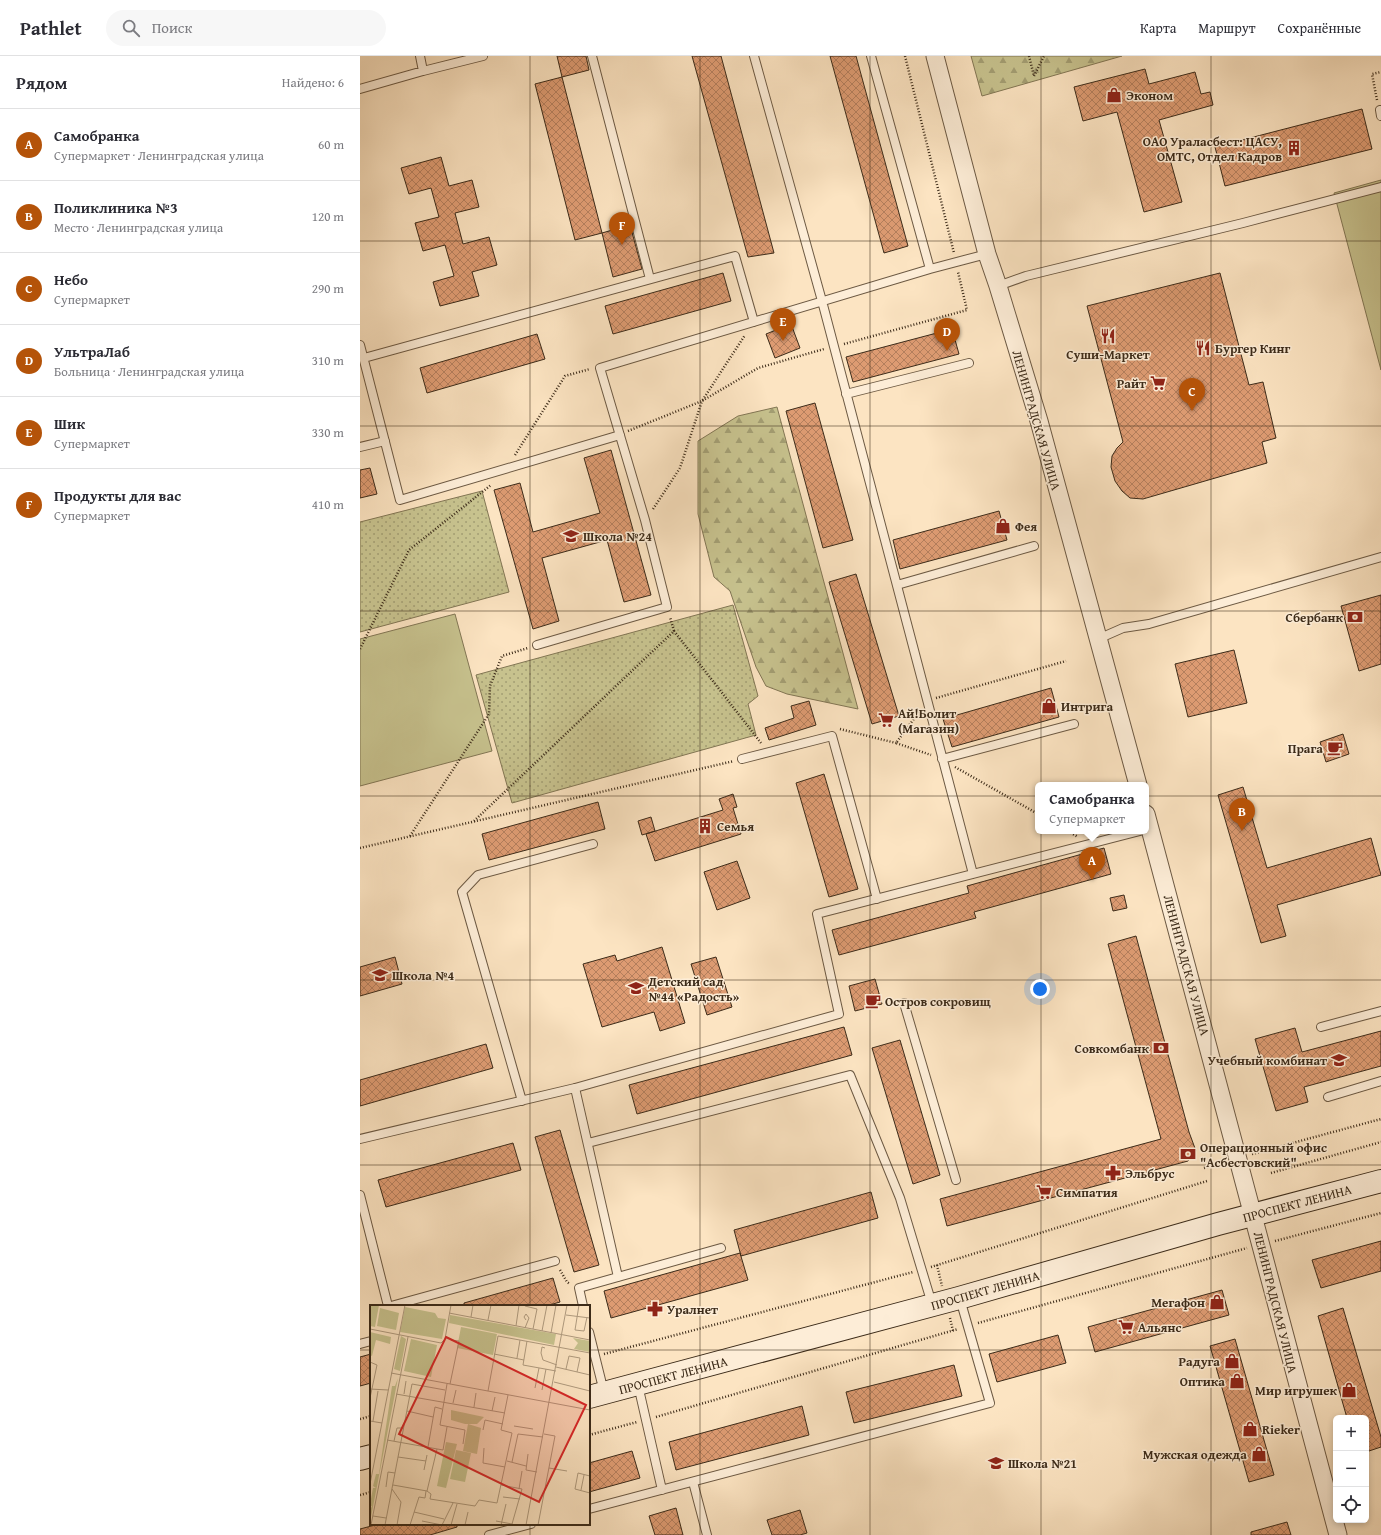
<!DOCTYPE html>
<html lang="ru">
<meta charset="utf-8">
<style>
:root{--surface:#fff;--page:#f7f7f7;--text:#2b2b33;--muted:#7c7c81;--line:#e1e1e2;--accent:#b45309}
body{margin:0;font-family:"Gentium Book Plus",serif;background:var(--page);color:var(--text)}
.controls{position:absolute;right:12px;bottom:12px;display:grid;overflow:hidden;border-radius:6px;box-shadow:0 2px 6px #0003}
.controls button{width:36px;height:36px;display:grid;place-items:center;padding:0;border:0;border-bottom:1px solid var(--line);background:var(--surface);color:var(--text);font:20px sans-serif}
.you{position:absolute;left:680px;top:933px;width:14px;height:14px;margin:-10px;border:3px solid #fff;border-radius:50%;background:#1a73e8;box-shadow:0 0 0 6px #1a73e833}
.badge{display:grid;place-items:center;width:26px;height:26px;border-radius:50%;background:var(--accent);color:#fff;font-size:13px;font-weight:700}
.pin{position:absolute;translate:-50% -33px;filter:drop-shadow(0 1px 2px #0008)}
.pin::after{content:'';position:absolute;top:21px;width:14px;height:12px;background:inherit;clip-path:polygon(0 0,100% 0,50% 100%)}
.popup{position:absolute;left:675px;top:726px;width:114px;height:52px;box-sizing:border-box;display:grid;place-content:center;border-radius:6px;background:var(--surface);filter:drop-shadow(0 1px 3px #0005);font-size:13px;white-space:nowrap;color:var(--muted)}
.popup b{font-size:15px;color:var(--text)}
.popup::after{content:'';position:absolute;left:50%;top:100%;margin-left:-8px;border:8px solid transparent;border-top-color:var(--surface)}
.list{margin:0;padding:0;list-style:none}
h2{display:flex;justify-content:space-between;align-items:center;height:52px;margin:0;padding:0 16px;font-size:17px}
h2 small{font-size:13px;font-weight:400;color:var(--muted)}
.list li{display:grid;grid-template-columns:26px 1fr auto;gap:12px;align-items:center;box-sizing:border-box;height:72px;padding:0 16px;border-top:1px solid var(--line)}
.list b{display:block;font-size:15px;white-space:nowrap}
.list p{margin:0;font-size:13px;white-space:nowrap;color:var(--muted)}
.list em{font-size:13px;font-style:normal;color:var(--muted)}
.icon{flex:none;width:22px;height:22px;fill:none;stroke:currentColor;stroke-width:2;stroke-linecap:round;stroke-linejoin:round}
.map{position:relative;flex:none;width:1021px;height:1479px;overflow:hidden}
header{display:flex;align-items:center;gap:24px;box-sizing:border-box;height:56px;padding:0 20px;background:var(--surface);border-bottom:1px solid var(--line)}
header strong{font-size:19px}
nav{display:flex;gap:22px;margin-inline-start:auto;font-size:14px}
.search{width:280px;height:36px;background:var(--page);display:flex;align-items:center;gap:10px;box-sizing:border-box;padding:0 14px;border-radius:22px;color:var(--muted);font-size:15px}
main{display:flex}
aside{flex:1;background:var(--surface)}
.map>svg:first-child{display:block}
.grass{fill:url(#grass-dots);stroke:#827654}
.forest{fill:url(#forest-firs);stroke:#827654}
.park{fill:#c7c28e;stroke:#827654}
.building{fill:url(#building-cross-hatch);stroke:#3c2b19}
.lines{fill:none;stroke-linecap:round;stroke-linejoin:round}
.lane-casing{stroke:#6c5943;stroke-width:10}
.street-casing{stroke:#6c5943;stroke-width:19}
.secondary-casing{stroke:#3c2b19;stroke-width:24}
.path{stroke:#3c2b19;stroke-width:2.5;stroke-dasharray:1 2;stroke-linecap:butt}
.lane{stroke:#fdedd7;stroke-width:8}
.street{stroke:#fdedd7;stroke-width:17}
.secondary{stroke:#fdedd7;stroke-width:22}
.grid{fill:none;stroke:#3c2b19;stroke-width:1;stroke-opacity:0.55}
.labels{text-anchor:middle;stroke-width:3;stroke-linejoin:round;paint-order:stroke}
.poi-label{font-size:13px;font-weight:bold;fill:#3c2b19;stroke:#fdedd7;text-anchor:start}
.street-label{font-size:13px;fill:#3c2b19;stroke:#fdedd7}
.inset-road{fill:none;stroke:#af9a7e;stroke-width:1}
.view{fill:#d62828;fill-opacity:0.15;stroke:#d62828;stroke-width:2}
.inset-edge{fill:none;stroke:#3c2b19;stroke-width:2}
</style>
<header>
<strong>Pathlet</strong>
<div class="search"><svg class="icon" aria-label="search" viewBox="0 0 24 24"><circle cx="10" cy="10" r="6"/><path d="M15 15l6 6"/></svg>Поиск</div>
<nav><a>Карта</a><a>Маршрут</a><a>Сохранённые</a></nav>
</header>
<main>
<aside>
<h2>Рядом<small>Найдено: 6</small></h2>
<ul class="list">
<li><span class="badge">A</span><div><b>Самобранка</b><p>Супермаркет · Ленинградская улица</p></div><em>60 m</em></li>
<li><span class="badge">B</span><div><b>Поликлиника №3</b><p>Место · Ленинградская улица</p></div><em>120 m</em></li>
<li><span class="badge">C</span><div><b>Небо</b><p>Супермаркет</p></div><em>290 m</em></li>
<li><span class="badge">D</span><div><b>УльтраЛаб</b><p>Больница · Ленинградская улица</p></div><em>310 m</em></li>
<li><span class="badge">E</span><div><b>Шик</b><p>Супермаркет</p></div><em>330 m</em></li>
<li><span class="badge">F</span><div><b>Продукты для вас</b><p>Супермаркет</p></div><em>410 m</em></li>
</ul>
</aside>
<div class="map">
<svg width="1021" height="1479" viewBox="0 0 1021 1479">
<defs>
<pattern id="grass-dots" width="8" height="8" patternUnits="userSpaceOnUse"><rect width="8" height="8" fill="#c7c28e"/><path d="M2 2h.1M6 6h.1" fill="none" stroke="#a39e73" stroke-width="1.8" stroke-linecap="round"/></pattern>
<pattern id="forest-firs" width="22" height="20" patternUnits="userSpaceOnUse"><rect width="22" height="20" fill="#c7c28e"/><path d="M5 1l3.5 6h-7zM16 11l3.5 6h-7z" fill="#a39e73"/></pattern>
<pattern id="building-cross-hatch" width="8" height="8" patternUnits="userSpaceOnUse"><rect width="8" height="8" fill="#dd9b72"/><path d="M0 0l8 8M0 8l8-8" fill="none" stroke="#b47f5d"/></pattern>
</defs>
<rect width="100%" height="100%" fill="#fce4c2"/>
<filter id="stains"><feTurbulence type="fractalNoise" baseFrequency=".005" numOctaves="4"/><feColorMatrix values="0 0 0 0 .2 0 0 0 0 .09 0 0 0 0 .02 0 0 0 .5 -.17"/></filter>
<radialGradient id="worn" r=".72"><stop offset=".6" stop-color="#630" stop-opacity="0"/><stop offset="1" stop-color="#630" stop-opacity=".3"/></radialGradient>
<!-- grass -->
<path class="grass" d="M122,435L149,536L0,576V466Z
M373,549L398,640L388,648L396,679L152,747L116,619Z"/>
<!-- forest -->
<path class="forest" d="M611,0H762L622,40Z
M417,351L498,653L427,638L406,630L396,611L370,535L354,521L338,458V385L378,360Z"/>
<!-- park -->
<path class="park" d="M1021,124V314L974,137Z
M95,558L132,695L0,730V583Z"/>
<!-- building -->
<path class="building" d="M197,0H226L229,14L202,21Z
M332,0H361L414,197L388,201Z
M470,0H496L548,190L524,197Z
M785,13L789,28L835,16L841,38L850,36L853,49L799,64L822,146L784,156L757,56L723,65L714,31Z
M202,21L242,177L215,184L175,28Z
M1002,53L1012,93L865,130L855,91Z
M81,101L89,130L112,124L119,151L95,157L103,188L129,181L137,209L112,216L119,240L80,250L73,226L94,220L85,189L63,195L55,167L79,161L71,132L49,138L41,112Z
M270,169L282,213L253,221L242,177Z
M363,217L371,245L253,278L245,250Z
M860,217L889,329L903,326L916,382L902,386L907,407L783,443L770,442L762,435L755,425L751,411L752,400L757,392L763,386L727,250Z
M431,268L440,292L415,302L406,278Z
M592,273L599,298L493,326L486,301Z
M177,278L185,303L67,337L60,312Z
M455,347L493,484L463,492L426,355Z
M251,394L291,539L264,546L247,484L182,502L199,565L173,573L134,434L160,427L173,476L240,457L224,402Z
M10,412L17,438L0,442V414Z
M639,455L647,484L540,513L533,484Z
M496,518L539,660L512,668L469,526Z
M1021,539V608L999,615L981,550Z
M874,594L887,647L828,661L815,608Z
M691,632L699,661L592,691L583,663Z
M449,645L456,669L409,684L405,672L434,662L431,650Z
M983,678L989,698L966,706L960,686Z
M464,718L498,833L469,841L436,727Z
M883,731L907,812L1011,782L1021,819L917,849L926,880L901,887L858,739Z
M373,738L377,751L373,752L381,778L295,805L286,778L363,754L359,743Z
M238,746L245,773L129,804L122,778Z
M291,761L295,775L282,779L278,765Z
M744,792L751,818L614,856L616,862L479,899L472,874L609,837L607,830Z
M377,805L390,842L357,854L344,816Z
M764,839L767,852L753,855L750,842Z
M776,880L829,1076L836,1095L828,1105L587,1170L580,1143L801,1083L748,888Z
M302,891L325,967L300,975L294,956L242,971L223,908L255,899L257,905Z
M35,901L42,928L0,940V911Z
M356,901L372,951L347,959L331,908Z
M515,923L522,948L495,955L489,930Z
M484,971L492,999L277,1058L269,1029Z
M935,972L942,996L1021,975V1010L944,1031L948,1046L916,1055L895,983Z
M540,984L580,1119L553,1128L512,992Z
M126,988L133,1012L0,1050V1024Z
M200,1074L239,1209L214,1216L175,1081Z
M153,1087L161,1114L26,1151L18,1124Z
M511,1136L518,1162L381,1200L374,1174Z
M1021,1185V1215L961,1232L952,1204Z
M380,1197L388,1224L251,1262L244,1235Z
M193,1222L200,1246L186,1250H104V1247Z
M862,1234L869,1259L735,1296L728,1271Z
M983,1252L1021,1381V1391L1006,1396V1362H987L958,1260Z
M698,1279L706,1307L637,1326L629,1298Z
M875,1283L914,1419L889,1426L850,1290Z
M11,1298V1327L0,1330V1301Z
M594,1309L602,1340L494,1367L486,1336Z
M442,1350L449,1379L316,1414L309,1386Z
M272,1395L280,1422L229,1436V1407Z
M316,1452L323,1479H295L289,1460Z
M440,1454L447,1477L440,1479H412L407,1464Z
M927,1466L931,1479H891V1476Z
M19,1468H97V1471L70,1479H0V1473Z"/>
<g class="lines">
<defs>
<path id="lane" d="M60,0L63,15
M232,0L290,223
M394,0L462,245L613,818
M511,0L570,213
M0,33L63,15L123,0
M1020,54L1021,60
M638,230L666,220L883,167L1021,131
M0,289L40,444L260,379
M4,302L375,200L394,266
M486,338L609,307
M0,391L25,385
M537,529L674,490
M738,583L763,572L789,568L1021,501
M177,589L307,551L285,464L240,312L570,213L627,198
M382,703L472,680L517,843
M582,703L714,668
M544,947L596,1124
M961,971L1021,955
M215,1032L258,1221
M968,1041L1021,1025
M162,1045L102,836L118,819L233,788
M0,1083L215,1032L479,958L457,858L780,775
M228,1087L490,1019L540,1142L572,1248
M0,1139L28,1250
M31,1250L195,1205
M223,1250L219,1232L361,1192
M229,1276L244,1336
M0,1288L11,1285
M278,1329L302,1434
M333,1426L347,1479
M229,1453L630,1347L600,1243
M129,1479L171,1468"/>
<path id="street" d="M575,0L627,198L638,230L679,365L778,729
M786,758L978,1479"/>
<path id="secondary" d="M229,1341L599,1242L858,1168L1021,1125
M0,1403L11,1400"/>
</defs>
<!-- lane casing -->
<use href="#lane" class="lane-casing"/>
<!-- street casing -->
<use href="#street" class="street-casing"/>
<!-- secondary casing -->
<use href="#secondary" class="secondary-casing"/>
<!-- path -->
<path class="path" d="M545,0L594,197
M669,0L674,20
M674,20L684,0
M1017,44L1012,18L1021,16
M484,288L607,254L598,216
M268,375L342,345L385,279
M155,399L205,320L230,313
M293,453L320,412L342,345L398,312L464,293
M314,575L401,687
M0,593L49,494L131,429
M576,642L706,605
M559,656L536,687L571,699
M480,673L536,687
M595,711L678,758
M114,765L314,575L310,561
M708,775L718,781
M50,780L129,658L130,630L142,600L168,592
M0,792L374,705
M892,1098L1021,1063
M844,1112L864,1106
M911,1117L1021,1086
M915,1185L1021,1157
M577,1209L582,1230
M571,1211L847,1125
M200,1214L207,1226L210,1228
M590,1262L593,1275
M618,1267L887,1192
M244,1298L553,1216
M296,1361L598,1273
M0,1363L11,1360
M229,1379L277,1366
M0,1439L11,1436"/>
<!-- lane -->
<use href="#lane" class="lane"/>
<!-- street -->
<use href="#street" class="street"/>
<!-- secondary -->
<use href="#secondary" class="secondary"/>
</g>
<!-- grid -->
<path class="grid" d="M170,0V1250M340,0V1479M510,0V1479M681,0V1479M851,0V1479M0,185H1021M0,370H1021M0,555H1021M0,740H1021M0,924H1021M0,1109H1021M0,1294H11M229,1294H1021M170,1468V1479"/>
<!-- icons -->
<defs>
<symbol id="shop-bare" viewBox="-9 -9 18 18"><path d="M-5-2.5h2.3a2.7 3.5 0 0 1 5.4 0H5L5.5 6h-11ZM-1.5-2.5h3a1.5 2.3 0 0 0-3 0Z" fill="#8f2418" stroke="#fdedd7" stroke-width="2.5" paint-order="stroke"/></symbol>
<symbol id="building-bare" viewBox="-9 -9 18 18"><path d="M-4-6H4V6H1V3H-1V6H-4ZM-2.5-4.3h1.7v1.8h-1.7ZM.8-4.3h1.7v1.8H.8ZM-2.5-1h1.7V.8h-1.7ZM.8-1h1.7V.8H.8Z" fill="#8f2418" stroke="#fdedd7" stroke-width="2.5" paint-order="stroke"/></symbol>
<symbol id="restaurant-bare" viewBox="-9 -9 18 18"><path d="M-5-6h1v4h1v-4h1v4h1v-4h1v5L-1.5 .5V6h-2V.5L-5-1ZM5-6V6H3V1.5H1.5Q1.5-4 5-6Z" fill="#8f2418" stroke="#fdedd7" stroke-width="2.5" paint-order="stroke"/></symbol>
<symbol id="supermarket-bare" viewBox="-9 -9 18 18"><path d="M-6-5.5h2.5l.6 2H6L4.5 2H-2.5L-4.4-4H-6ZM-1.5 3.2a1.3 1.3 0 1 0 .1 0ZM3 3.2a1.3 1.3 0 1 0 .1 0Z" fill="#8f2418" stroke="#fdedd7" stroke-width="2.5" paint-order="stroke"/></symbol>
<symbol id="school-bare" viewBox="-9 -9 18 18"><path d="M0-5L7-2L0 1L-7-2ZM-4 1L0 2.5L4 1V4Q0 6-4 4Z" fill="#8f2418" stroke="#fdedd7" stroke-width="2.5" paint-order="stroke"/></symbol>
<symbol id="bank-bare" viewBox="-9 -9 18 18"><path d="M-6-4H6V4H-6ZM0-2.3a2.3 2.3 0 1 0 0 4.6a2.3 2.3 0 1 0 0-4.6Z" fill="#8f2418" stroke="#fdedd7" stroke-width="2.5" paint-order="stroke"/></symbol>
<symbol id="cafe-bare" viewBox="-9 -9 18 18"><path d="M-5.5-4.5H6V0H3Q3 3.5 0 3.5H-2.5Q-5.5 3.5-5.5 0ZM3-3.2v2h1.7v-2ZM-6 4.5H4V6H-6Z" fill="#8f2418" stroke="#fdedd7" stroke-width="2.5" paint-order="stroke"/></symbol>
<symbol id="university-bare" viewBox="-9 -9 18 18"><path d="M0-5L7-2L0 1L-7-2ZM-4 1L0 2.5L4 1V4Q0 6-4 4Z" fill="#8f2418" stroke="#fdedd7" stroke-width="2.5" paint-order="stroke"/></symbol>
<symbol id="pharmacy-bare" viewBox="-9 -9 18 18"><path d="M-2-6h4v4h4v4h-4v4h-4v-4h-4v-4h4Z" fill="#8f2418" stroke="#fdedd7" stroke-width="2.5" paint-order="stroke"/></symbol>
</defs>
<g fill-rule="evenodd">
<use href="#shop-bare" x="743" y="28" width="22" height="22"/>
<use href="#building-bare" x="923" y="81" width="22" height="22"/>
<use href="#restaurant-bare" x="737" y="269" width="22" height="22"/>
<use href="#restaurant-bare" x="832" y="281" width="22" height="22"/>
<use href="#supermarket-bare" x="787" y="316" width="22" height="22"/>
<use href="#shop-bare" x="632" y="459" width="22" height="22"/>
<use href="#school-bare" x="200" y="469" width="22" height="22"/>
<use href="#bank-bare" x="984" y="550" width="22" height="22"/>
<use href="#shop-bare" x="678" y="639" width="22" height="22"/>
<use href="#supermarket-bare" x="515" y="653" width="22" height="22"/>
<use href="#cafe-bare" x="964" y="681" width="22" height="22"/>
<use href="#building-bare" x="334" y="759" width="22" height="22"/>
<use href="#school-bare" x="9" y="908" width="22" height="22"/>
<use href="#school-bare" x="265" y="921" width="22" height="22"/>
<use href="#cafe-bare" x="502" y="934" width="22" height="22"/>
<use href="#bank-bare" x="790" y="981" width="22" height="22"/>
<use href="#university-bare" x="968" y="993" width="22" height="22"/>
<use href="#bank-bare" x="817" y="1087" width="22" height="22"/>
<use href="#pharmacy-bare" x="742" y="1106" width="22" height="22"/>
<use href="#supermarket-bare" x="673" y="1125" width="22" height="22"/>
<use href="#shop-bare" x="846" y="1235" width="22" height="22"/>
<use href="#pharmacy-bare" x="284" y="1242" width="22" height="22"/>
<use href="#supermarket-bare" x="755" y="1260" width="22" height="22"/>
<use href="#shop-bare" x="861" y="1294" width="22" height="22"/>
<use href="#shop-bare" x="866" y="1314" width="22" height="22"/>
<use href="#shop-bare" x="978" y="1323" width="22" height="22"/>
<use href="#shop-bare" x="879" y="1362" width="22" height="22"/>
<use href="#shop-bare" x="888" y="1387" width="22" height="22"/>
<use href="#school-bare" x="625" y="1396" width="22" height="22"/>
</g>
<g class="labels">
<!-- poi labels -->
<g class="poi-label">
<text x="766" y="44">Эконом</text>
<text x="922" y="90" text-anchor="end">ОАО Ураласбест: ЦАСУ,<tspan x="922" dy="15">ОМТС, Отдел Кадров</tspan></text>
<text x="855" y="297">Бургер Кинг</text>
<text x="748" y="303" text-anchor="middle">Суши-Маркет</text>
<text x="786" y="332" text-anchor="end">Райт</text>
<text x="655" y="475">Фея</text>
<text x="223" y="485">Школа №24</text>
<text x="983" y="566" text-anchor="end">Сбербанк</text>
<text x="701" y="655">Интрига</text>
<text x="538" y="662">Ай!Болит<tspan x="538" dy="15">(Магазин)</tspan></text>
<text x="963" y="697" text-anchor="end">Прага</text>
<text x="357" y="775">Семья</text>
<text x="32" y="924">Школа №4</text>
<text x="288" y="930">Детский сад<tspan x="288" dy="15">№44 «Радость»</tspan></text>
<text x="525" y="950">Остров сокровищ</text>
<text x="789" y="997" text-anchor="end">Совкомбанк</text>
<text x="967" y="1009" text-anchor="end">Учебный комбинат</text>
<text x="840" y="1096">Операционный офис<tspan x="840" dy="15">"Асбестовский"</tspan></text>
<text x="765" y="1122">Эльбрус</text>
<text x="696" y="1141">Симпатия</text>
<text x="845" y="1251" text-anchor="end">Мегафон</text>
<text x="307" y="1258">Уралнет</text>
<text x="778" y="1276">Альянс</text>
<text x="860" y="1310" text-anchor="end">Радуга</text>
<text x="865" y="1330" text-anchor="end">Оптика</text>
<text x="977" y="1339" text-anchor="end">Мир игрушек</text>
<text x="902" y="1378">Rieker</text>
<text x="887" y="1403" text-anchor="end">Мужская одежда</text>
<text x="648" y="1412">Школа №21</text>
</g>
<!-- street labels -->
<g class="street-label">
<text transform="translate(677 364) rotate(74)" y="5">ЛЕНИНГРАДСКАЯ УЛИЦА</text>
<text transform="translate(827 909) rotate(75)" y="5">ЛЕНИНГРАДСКАЯ УЛИЦА</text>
<text transform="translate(937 1147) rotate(-15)" y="5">ПРОСПЕКТ ЛЕНИНА</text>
<text transform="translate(625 1234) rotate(-16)" y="5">ПРОСПЕКТ ЛЕНИНА</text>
<text transform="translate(916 1246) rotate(76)" y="5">ЛЕНИНГРАДСКАЯ УЛИЦА</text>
<text transform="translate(313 1319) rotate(-15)" y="5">ПРОСПЕКТ ЛЕНИНА</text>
</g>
</g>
<!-- overview -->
<g transform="translate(10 1249)">
<rect width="220" height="220" fill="#fce4c2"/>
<path d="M28,73L0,217V203L2,202L0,199L3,183H6L3,181L6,169H9L10,162L22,81H25ZM98,119L111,123L107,149L93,146ZM76,137L87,139L76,183L67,181Z" fill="#c7c28e"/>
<path d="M10,3L29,8L26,25L7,21ZM0,27L21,32L20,39L6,35L2,51L0,50ZM41,34L67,40L61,72L34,66ZM81,105L114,112L107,119H95L81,115Z" fill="#c7c28e"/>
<path d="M0,0H9L5,22L0,21ZM35,2L65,8L68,13L76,14L72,34L30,27ZM80,10L186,29L184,40L79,18ZM91,22L127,29L123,50L87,43ZM31,31L36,34L30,66L24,64ZM203,33L220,36V47L204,44L208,38ZM86,145L101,148L95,177L80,174Z" fill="#c7c28e"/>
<path class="inset-road" d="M209,0L205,25L214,26L217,12M155,1L167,4L163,24M79,8L220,35M196,10L220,13M101,12L103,0M118,15L121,0M146,21L149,0H155M155,23L159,13L156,9L154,12L156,15M0,24L71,38L75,34L81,0M172,26L177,0M181,28L186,0M157,36L153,60L186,66M175,43L172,42L171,48L173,55L187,60M124,49L154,55M147,53L150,35M0,57L7,60L0,93M186,62L220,70M196,64L199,51L210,53L207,67M21,68L220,105M184,77L220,86M77,79L70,120L95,125L93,139M80,79L89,36L81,35M165,83L169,63M0,84L18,85M172,85L176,64M118,86L128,31L220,48M26,89L135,108M34,89L36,76M83,98L86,85M104,102L106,88M37,106L63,112M122,106L125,92M0,116L12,118M3,116L8,86M144,121L163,124M113,125L115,115L133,119M17,135L73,145L77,122M24,136L27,123H33M58,142L65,102L72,104M114,143L113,158L135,162M158,149L156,165L167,167M28,152L56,156M137,156L156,161M142,157L148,129L173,132M179,163L197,166M54,165L57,150M0,179L35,0M23,180L57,186L61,189L60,194L105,201L109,195L127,198L142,128L131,125L138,90M131,180L152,184L142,219L145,220M16,182L18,167L25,168M22,184L31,197L27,220M149,184L152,166M211,185L214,170M57,186L67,144M220,188L205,184L208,168L220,171M133,192L150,194M44,207L74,214M3,211L16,213M52,216L72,220M126,216L142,219M1,220L38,32M15,220L42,79L75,85M40,220L49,192L55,193L56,186M72,220L83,198M81,220L87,199M95,220L98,207M131,220L136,199M156,220L197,0M168,220L185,131L174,129"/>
<path class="view" d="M76,32L216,100L169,197L29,129Z"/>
<rect width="220" height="220" class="inset-edge"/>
</g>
<rect width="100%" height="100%" filter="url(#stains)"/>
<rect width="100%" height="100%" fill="url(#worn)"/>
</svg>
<div class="controls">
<button>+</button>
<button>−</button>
<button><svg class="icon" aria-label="locate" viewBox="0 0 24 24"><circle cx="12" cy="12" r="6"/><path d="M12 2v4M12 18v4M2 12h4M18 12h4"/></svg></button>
</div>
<div class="you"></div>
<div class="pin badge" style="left:732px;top:824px">A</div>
<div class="popup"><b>Самобранка</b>Супермаркет</div>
<div class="pin badge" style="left:882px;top:775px">B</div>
<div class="pin badge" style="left:832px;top:355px">C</div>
<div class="pin badge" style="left:587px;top:295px">D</div>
<div class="pin badge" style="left:423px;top:285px">E</div>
<div class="pin badge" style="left:262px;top:189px">F</div>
</div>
</main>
